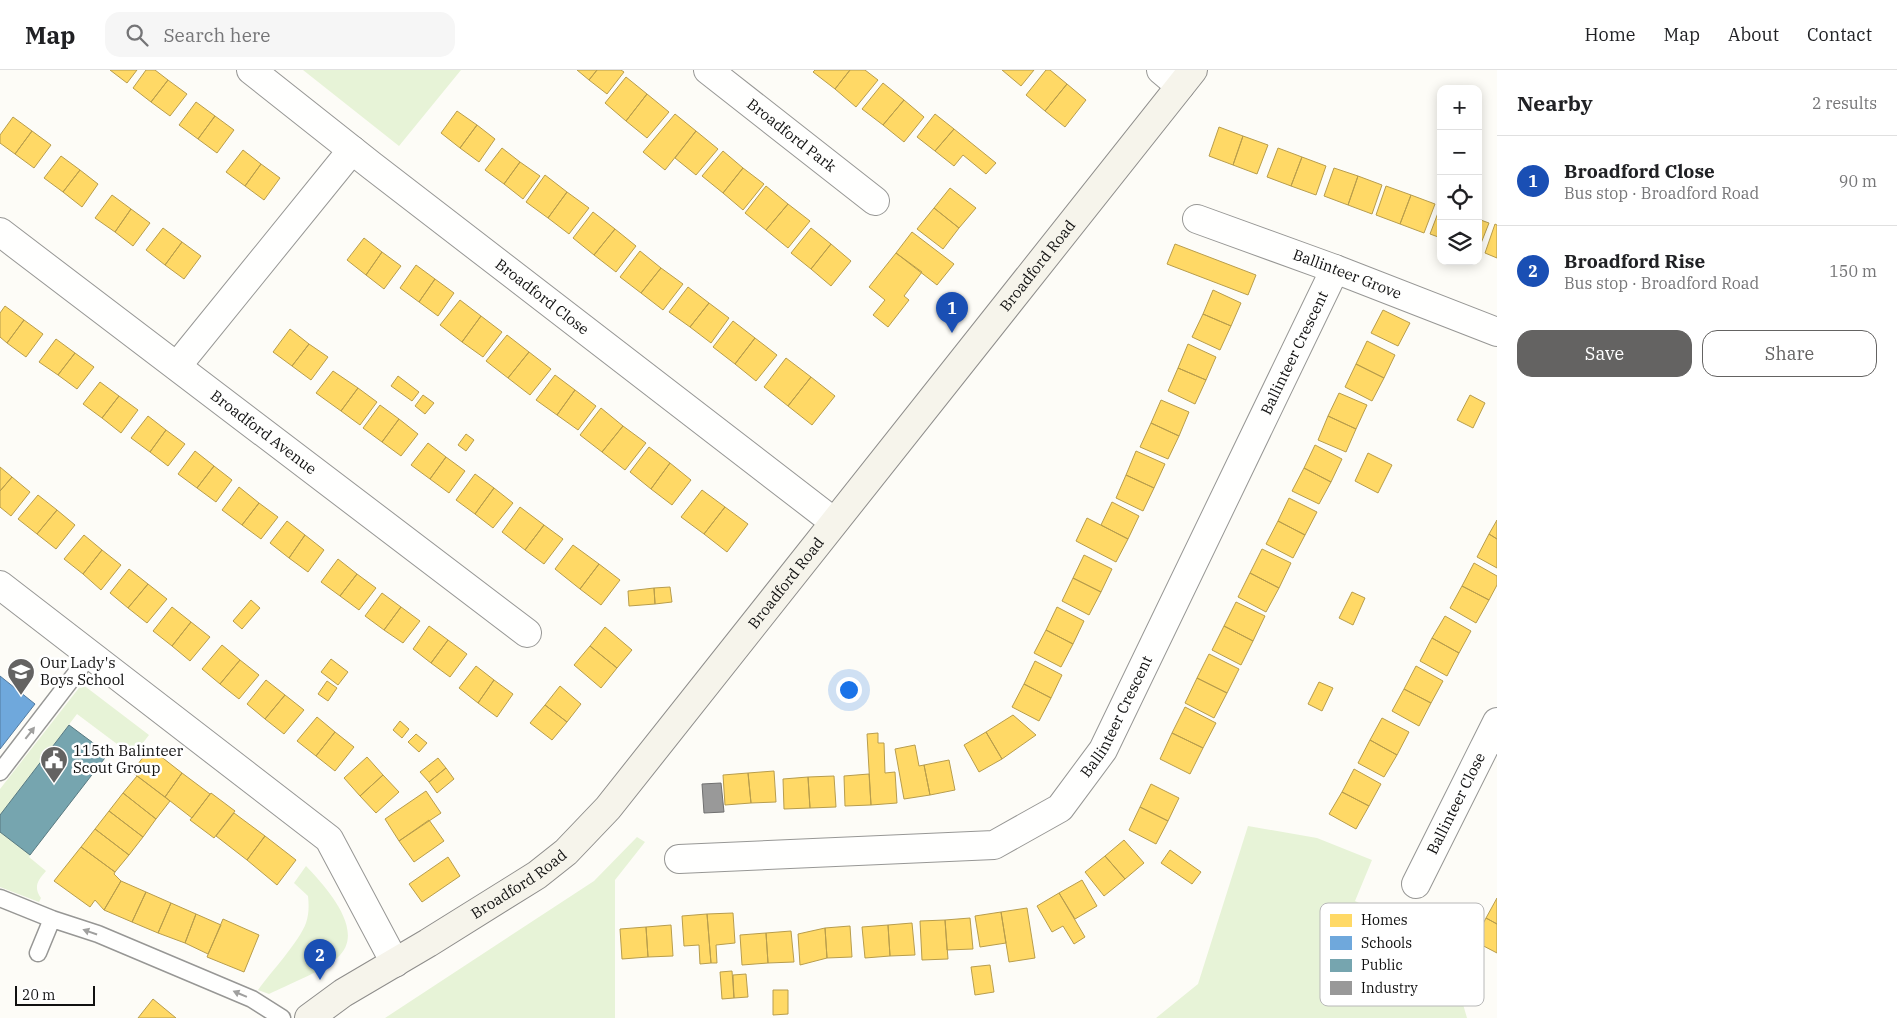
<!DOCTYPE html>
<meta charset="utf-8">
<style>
:root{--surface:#fff;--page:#f6f6f6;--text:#202124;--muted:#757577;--line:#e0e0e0;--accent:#646362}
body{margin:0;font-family:"IBM Plex Serif",serif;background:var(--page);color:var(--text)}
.controls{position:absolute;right:15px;top:15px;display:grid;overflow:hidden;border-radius:10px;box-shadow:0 2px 12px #0003}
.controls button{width:45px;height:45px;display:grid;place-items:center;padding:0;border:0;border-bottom:1px solid var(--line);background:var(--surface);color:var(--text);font:25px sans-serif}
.scale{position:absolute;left:15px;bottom:12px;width:80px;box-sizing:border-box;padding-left:5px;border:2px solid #111;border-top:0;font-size:14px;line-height:18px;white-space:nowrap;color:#111;-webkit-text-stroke:4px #fff;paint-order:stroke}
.you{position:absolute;left:848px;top:619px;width:18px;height:18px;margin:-12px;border:4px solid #fff;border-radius:50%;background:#1a73e8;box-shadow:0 0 0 8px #1a73e833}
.badge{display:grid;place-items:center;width:32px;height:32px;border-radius:50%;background:var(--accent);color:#fff;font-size:16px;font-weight:700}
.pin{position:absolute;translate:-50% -41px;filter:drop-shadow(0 1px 2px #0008)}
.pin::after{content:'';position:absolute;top:26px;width:18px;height:15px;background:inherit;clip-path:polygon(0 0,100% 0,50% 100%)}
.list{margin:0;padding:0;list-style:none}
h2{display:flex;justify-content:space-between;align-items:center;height:65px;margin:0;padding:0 20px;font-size:21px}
h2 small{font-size:16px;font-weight:400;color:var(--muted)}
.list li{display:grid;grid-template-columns:32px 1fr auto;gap:15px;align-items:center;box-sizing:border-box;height:90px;padding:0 20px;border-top:1px solid var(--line)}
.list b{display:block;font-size:19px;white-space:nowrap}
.list p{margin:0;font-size:16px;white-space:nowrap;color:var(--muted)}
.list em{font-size:16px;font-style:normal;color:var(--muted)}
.actions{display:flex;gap:10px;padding:15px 20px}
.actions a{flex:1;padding:11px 0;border:1px solid var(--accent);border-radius:15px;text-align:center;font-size:18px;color:var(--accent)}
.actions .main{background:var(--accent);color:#fff}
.icon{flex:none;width:28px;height:28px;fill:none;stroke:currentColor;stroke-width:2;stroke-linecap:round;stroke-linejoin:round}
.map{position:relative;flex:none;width:1497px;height:948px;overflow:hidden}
header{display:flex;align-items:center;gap:30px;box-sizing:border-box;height:70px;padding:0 25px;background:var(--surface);border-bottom:1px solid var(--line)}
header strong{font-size:24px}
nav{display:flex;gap:28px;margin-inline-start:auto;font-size:18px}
.search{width:350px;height:45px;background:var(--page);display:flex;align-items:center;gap:12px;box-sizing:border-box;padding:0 18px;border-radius:15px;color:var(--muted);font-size:19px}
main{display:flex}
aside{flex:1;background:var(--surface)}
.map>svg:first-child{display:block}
.green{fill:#e7f3d7}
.homes{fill:#ffd966;stroke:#b89d4c}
.schools{fill:#6fa8dc;stroke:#537b9f}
.public{fill:#76a5af;stroke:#587980}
.industry{fill:#999;stroke:#707070}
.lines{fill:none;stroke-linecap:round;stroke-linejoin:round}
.lane-casing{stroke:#979795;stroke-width:19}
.street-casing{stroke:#979795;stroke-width:30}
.secondary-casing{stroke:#8e8d8b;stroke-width:30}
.lane{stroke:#fffffe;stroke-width:16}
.street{stroke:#fffffe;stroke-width:28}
.secondary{stroke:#f6f4eb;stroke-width:28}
.oneway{fill:#a0a09f}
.labels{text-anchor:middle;stroke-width:5;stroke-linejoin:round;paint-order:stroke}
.street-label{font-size:15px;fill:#111;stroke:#fff}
.poi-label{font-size:15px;fill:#111;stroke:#fff;text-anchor:start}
.key{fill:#fff;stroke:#b8b8b8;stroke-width:1}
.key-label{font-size:14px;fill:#111}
</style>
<header>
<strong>Map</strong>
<div class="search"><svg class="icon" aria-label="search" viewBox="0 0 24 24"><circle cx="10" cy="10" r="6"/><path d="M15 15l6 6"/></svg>Search here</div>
<nav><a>Home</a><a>Map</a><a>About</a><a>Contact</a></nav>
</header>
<main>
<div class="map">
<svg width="1497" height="948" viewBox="0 0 1497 948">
<rect width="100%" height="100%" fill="#fdfcf7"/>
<!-- green -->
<path class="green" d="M303,0H461L399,76Z
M82,614L149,665L133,686L77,644L0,745V719Z
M1248,756L1317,768L1372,790L1355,831L1422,864L1430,855L1452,896L1467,948H1156L1198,914Z
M0,758L32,783L29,787L46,801C38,810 33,817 41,828L39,832L0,817Z
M637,767L645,772L615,810V948H385L594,811Z
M306,796C325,816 368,862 337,888C323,901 287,915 269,924L258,920C271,902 299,872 306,853C309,844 309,835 308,826L294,813Z"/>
<!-- homes -->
<path class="homes" d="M110,0H137L127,13Z
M146,0H155L168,10L151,32L133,18Z
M577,0H597L589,10Z
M597,0H621L624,2L607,24L589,10Z
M815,0H850L835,19L813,2Z
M850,0H865L878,10L856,37L835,19Z
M1002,0H1034L1021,16Z
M1046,0H1050L1067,14L1045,41L1026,25Z
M626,7L647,24L626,51L605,33Z
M168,10L187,24L170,46L151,32Z
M883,13L904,30L883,55L862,39Z
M1067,14L1086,30L1065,57L1045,41Z
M647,24L669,42L647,68L626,51Z
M904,30L924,47L904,72L883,55Z
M196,32L215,46L198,69L179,55Z
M457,41L477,55L460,78L441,63Z
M675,44L696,61L665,100L643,82Z
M935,44L954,59L935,81L917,67Z
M215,46L234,60L217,83L198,69Z
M13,47L32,61L15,84L0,73V65Z
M477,55L495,69L479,92L460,78Z
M1219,57L1243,66L1233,95L1209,86Z
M954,59L996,93L986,104L963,85L954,96L935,81Z
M32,61L51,75L34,98L15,84Z
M696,61L718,79L696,105L675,88Z
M1243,66L1268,75L1257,104L1233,95Z
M502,78L520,92L504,114L485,100Z
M1278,78L1302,87L1291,116L1267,107Z
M243,80L261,94L245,116L226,102Z
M723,81L743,98L723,123L702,106Z
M61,86L80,100L63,122L44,108Z
M1302,87L1326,96L1316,125L1291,116Z
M520,92L540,106L523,129L504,114Z
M261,94L280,108L264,130L245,116Z
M743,98L764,114L743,140L723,123Z
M1334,98L1358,106L1348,135L1324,126Z
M80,100L98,114L82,137L63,122Z
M545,105L567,122L548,148L526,132Z
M1358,106L1382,115L1372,144L1348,135Z
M766,116L788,134L766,160L745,143Z
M1386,116L1411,125L1400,154L1376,145Z
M950,118L976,138L959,158L934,138Z
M567,122L589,138L569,164L548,148Z
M112,125L131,139L115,162L95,148Z
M1411,125L1435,134L1424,163L1400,154Z
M788,134L810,151L788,178L766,160Z
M1441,135V168L1430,164Z
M934,138L959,158L943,179L917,159Z
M131,139L150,153L133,176L115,162Z
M593,142L615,159L594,185L573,168Z
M1478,149L1489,153L1478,181Z
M1495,154L1497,155V188L1485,183Z
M163,158L182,172L165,195L146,180Z
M811,158L831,174L811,199L791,183Z
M615,159L636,176L616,202L594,185Z
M912,162L954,194L937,215L896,183Z
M364,168L382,182L366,205L347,190Z
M182,172L201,186L184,209L165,195Z
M831,174L851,191L831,216L811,199Z
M1175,174L1256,205L1248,225L1167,194Z
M640,181L661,198L641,223L620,207Z
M382,182L401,196L384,219L366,205Z
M896,183L922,202L904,226L909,230L888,257L873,245L885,230L869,217Z
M416,195L435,209L419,232L400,218Z
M661,198L683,214L663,240L641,223Z
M435,209L454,223L438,246L419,232Z
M688,217L709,233L690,257L669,242Z
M1213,220L1241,233L1231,256L1203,244Z
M460,230L481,246L462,272L440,255Z
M709,233L729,248L711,273L690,257Z
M5,236L24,250L7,273L0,267V243Z
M1383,240L1410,253L1398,276L1371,263Z
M1203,244L1231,256L1220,280L1192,267Z
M481,246L502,262L483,287L462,272Z
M24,250L43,264L26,287L7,273Z
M733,251L755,268L735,294L713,277Z
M290,259L309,274L292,296L273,282Z
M507,265L529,282L508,308L486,291Z
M755,268L777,285L756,311L735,294Z
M56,269L75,283L58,305L39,292Z
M1367,271L1395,285L1384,308L1356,294Z
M309,274L328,287L311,310L292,296Z
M1188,274L1216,287L1206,310L1178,298Z
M529,282L551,299L530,325L508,308Z
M75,283L94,297L77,319L58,305Z
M786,288L811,307L788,336L764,317Z
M1356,294L1384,308L1372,331L1345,317Z
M1178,298L1206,310L1195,334L1168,321Z
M333,301L358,318L341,341L316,323Z
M555,305L575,320L557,345L536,330Z
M398,306L419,322L412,331L391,316Z
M811,307L835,326L812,355L788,336Z
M100,312L119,326L102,348L83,334Z
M358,318L377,332L360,355L341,341Z
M575,320L596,336L578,360L557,345Z
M1339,323L1367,335L1356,359L1328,346Z
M423,325L434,333L425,344L415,336Z
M1470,325L1485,333L1473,358L1457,350Z
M119,326L138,340L121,363L102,348Z
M1161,330L1189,342L1179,366L1151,353Z
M380,335L399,349L382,372L363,358Z
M601,338L623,356L602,382L580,365Z
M148,346L166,360L150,382L131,368Z
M1328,346L1356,359L1346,382L1318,370Z
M399,349L418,364L401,386L382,372Z
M1151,353L1179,366L1168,389L1140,377Z
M623,356L646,373L625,400L602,382Z
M166,360L185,374L168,396L150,382Z
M466,364L474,370L466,381L458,375Z
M428,373L446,387L430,409L411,395Z
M1315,375L1342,389L1331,412L1304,398Z
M649,377L670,393L651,419L630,402Z
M195,381L214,396L197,418L178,404Z
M1136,381L1165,394L1154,418L1126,405Z
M1368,383L1392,395L1378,423L1355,411Z
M446,387L465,401L449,423L430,409Z
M670,393L691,410L672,435L651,419Z
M214,396L232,410L216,432L197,418Z
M0,397L12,407L0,421Z
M1304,398L1331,412L1319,434L1292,421Z
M475,404L494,418L475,444L456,430Z
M1126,405L1154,418L1143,441L1116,428Z
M12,407L30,422L11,446L0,437V421Z
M239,417L259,433L242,455L222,440Z
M494,418L513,433L493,458L475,444Z
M702,420L725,437L704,464L681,447Z
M38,425L57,440L37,464L18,449Z
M1289,428L1317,442L1305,465L1278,451Z
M1112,432L1139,446L1128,469L1101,455Z
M259,433L278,447L261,469L242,455Z
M520,437L544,455L525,480L502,462Z
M725,437L748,454L727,482L704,464Z
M57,440L75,455L56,479L37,464Z
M1087,448L1128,469L1116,492L1076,471Z
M1497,450V469L1489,464Z
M287,451L305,465L289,488L270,473Z
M1278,451L1305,465L1293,488L1266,474Z
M544,455L563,469L544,494L525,480Z
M1489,464L1497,469V498L1477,487Z
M84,465L102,480L83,504L64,489Z
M305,465L324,480L308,502L289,488Z
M573,475L599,494L580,519L555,499Z
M1262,479L1291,493L1279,518L1250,503Z
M102,480L121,495L101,520L83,504Z
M1084,485L1112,499L1101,522L1073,508Z
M338,489L357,504L340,526L321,512Z
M1474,493L1497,506V515L1489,530L1462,516Z
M599,494L620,510L601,535L580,519Z
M129,499L148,514L128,538L110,523Z
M1250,503L1279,518L1266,542L1238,527Z
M357,504L376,518L359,540L340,526Z
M1073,508L1101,522L1089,545L1062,531Z
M148,514L167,529L147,553L128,538Z
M1462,516L1489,530L1476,553L1450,538Z
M670,517L672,532L655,534L654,518Z
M654,518L655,534L629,536L628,521Z
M1352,522L1365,528L1353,555L1339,548Z
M382,523L401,537L384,560L365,546Z
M251,530L260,538L242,559L233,551Z
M1236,532L1265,546L1253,571L1224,556Z
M172,537L191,552L172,576L153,561Z
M401,537L420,551L403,573L384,560Z
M1057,537L1084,551L1073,574L1046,560Z
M1445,546L1471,561L1459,583L1432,568Z
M191,552L210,567L190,591L172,576Z
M429,556L448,570L431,593L413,579Z
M1224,556L1253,571L1241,595L1212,580Z
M605,557L632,580L617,598L590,576Z
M1046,560L1073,574L1061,597L1034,583Z
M1432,568L1459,583L1447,606L1420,591Z
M448,570L467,584L450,607L431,593Z
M222,575L240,590L220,614L202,599Z
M590,576L617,598L601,618L574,595Z
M1209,584L1239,599L1227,623L1197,608Z
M331,589L348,602L338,615L321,602Z
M240,590L259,605L239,629L220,614Z
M1035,591L1062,605L1051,628L1024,614Z
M476,596L494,610L478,633L459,618Z
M1416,596L1443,611L1431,633L1404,619Z
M1197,608L1227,623L1214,648L1185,633Z
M266,610L285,625L265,649L247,634Z
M494,610L513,624L497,647L478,633Z
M327,611L337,618L328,631L318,624Z
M1319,612L1333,618L1322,641L1308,634Z
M1024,614L1051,628L1039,651L1012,637Z
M560,616L581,634L567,652L545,635Z
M1404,619L1431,633L1419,656L1392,641Z
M285,625L304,640L284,664L265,649Z
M545,635L567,652L552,670L530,653Z
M1185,637L1216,653L1203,678L1172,663Z
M1013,645L1036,665L1002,689L986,662Z
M317,647L335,662L316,686L297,671Z
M1382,648L1409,662L1397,685L1370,670Z
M400,651L409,659L402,668L393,660Z
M335,662L354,677L335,701L316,686Z
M986,662L1002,689L979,702L964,675Z
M878,663V673H884L885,703L895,702L897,733L871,735L867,664Z
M1172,663L1203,678L1190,704L1160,689Z
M416,664L427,673L419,682L408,672Z
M1370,670L1397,685L1384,707L1358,693Z
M915,675L919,696L924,695L930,725L904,729L895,679Z
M150,678L182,703L165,727L132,702Z
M367,687L383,705L360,726L344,708Z
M438,688L446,698L429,712L420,702Z
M949,690L955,720L930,725L924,695Z
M446,698L454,709L437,723L429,712Z
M1354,699L1381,714L1369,736L1342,722Z
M774,701L776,732L751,733L748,703Z
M182,703L210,724L192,748L165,727Z
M748,703L751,733L725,735L723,705Z
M869,704L871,735L845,736L844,706Z
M383,705L399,722L376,743L360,726Z
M137,706L170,731L156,749L123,723Z
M834,706L836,737L810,738L808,707Z
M808,707L810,738L784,739L783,709Z
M1151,714L1179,728L1168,751L1140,737Z
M426,721L441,743L399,771L385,749Z
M1342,722L1369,736L1356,759L1329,744Z
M123,723L156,749L143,767L109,741Z
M211,723L235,741L214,768L190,750Z
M1140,737L1168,751L1156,774L1129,760Z
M109,741L143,767L129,785L95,759Z
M234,743L265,766L247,790L216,766Z
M429,750L444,771L414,792L399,771Z
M95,759L129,785L115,802L81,777Z
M265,766L296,790L277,815L247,790Z
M1124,770L1144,793L1125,809L1105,786Z
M81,777L115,802L114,804L121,811L104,840L95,830L90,837L54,811Z
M1170,780L1201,802L1192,814L1161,793Z
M1105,786L1125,809L1104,826L1085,802Z
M448,787L460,806L422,832L409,814Z
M1082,810L1097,836L1075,849L1059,823Z
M121,811L146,822L132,852L104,840Z
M146,822L171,833L158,863L132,852Z
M1059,823L1085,867L1074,874L1063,856L1052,862L1037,836Z
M1497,828V854L1486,848Z
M171,833L196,844L185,873L158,863Z
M1027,838L1035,888L1009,892L1001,842Z
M1001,842L1006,873L980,877L975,846Z
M733,843L735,873L716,875L717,893H711L707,844Z
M196,844L221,855L208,884L185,873Z
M707,844L711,893L700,894L699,875L684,876L682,846Z
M970,848L973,879L947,880L945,850Z
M1486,848L1497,854V883L1474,871Z
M223,849L259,865L244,902L207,887Z
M945,850L948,889L922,890L920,851Z
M912,853L915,885L890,886L888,855Z
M671,855L673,886L648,887L646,857Z
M888,855L890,886L865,888L862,857Z
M850,856L852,887L827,888L825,858Z
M646,857L648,887L622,889L620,859Z
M825,858L827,888L800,895L798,864Z
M791,861L794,892L768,893L766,863Z
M766,863L768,893L742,895L740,865Z
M990,895L994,922L975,925L971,897Z
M732,901L734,928L722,929L720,902Z
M746,904L748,927L734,928L733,905Z
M773,920H788V944L773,945Z
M153,929L176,948H138Z"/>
<!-- schools -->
<path class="schools" d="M0,606L35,634L0,679Z"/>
<!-- public -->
<path class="public" d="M69,655L108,684L30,785L0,762V745Z"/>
<!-- industry -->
<path class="industry" d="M721,713L724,742L704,743L702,714Z"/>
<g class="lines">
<defs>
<path id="lane" d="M0,702L90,585
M0,828L52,849L98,864L252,929L282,948
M38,883L52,849"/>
<g id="street">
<path id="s1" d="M251,0L371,95L834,452"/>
<path id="s2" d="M708,0L875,131"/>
<path d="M1161,0L1180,16"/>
<path id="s3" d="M1197,149L1335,199L1497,262"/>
<path id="s4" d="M0,162L527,563"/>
<path d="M177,296L352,80"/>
<path d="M0,515L329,769L395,893"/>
<path id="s5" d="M679,789L994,775L1060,738L1103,680L1335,199"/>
<path id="s6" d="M1416,814L1497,652"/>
</g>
<g id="secondary">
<path id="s7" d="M309,948L343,923L428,873L537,805L566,782L608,738L1193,0"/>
</g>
</defs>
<!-- lane casing -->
<use href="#lane" class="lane-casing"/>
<!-- street casing -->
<use href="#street" class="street-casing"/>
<!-- secondary casing -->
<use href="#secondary" class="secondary-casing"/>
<!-- lane -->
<use href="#lane" class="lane"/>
<!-- street -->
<use href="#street" class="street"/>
<!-- secondary -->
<use href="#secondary" class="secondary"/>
</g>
<!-- one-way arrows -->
<defs><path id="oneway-solid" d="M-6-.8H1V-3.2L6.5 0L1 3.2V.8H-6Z" transform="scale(1.25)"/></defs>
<g class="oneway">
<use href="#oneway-solid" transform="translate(30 663) rotate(-52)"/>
<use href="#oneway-solid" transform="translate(90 862) rotate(-161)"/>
<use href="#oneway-solid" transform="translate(240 924) rotate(-157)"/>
</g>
<!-- icons -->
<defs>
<symbol id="school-pin" viewBox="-11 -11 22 30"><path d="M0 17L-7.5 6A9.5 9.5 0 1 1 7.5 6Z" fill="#646362" stroke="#fff"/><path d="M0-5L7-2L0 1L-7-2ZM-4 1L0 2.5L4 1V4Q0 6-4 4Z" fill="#fff"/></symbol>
<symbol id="civic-pin" viewBox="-11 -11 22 30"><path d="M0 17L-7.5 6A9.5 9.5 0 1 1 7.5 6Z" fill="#646362" stroke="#fff"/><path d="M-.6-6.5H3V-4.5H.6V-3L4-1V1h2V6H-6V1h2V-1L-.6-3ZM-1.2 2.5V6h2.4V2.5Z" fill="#fff"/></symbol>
</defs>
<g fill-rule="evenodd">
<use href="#school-pin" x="5" y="586" width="32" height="43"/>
<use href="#civic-pin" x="38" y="674" width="32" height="43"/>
</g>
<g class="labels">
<!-- street labels -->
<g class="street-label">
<text dy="5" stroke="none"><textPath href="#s2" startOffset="106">Broadford Park</textPath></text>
<text dy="5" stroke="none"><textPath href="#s7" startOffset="1059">Broadford Road</textPath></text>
<text dy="5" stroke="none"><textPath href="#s3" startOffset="160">Ballinteer Grove</textPath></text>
<text dy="5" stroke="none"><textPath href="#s1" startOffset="369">Broadford Close</textPath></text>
<text dy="5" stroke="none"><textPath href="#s5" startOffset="904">Ballinteer Crescent</textPath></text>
<text dy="5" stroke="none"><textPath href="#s4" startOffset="331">Broadford Avenue</textPath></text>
<text dy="5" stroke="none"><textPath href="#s7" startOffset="654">Broadford Road</textPath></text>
<text dy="5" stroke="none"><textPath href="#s5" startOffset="499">Ballinteer Crescent</textPath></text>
<text dy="5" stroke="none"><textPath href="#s6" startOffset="90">Ballinteer Close</textPath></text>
<text dy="5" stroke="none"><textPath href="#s7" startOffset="249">Broadford Road</textPath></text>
</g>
<!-- poi labels -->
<g class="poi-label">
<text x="40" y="598">Our Lady's<tspan x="40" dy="17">Boys School</tspan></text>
<text x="73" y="686">115th Balinteer<tspan x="73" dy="17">Scout Group</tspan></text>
</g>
</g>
<!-- legend -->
<rect x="1320" y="833" width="164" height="103" rx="8" class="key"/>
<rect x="1330" y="844" width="22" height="13" fill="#ffd966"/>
<rect x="1330" y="866" width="22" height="14" fill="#6fa8dc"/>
<rect x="1330" y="889" width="22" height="13" fill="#76a5af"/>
<rect x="1330" y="911" width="22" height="14" fill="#999"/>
<g class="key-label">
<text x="1361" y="855">Homes</text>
<text x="1361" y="878">Schools</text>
<text x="1361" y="900">Public</text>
<text x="1361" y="923">Industry</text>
</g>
</svg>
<div class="controls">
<button>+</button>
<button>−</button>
<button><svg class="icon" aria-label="locate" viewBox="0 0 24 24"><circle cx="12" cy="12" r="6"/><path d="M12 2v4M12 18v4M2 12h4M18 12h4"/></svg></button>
<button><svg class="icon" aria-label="layers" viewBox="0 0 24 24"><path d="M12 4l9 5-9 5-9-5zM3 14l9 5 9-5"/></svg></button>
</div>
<div class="scale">20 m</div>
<div class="you"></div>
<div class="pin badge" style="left:952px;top:263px;background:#1a4fb4">1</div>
<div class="pin badge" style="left:320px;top:910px;background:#1a4fb4">2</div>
</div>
<aside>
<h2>Nearby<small>2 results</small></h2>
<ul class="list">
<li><span class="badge" style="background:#1a4fb4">1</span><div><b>Broadford Close</b><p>Bus stop · Broadford Road</p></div><em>90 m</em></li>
<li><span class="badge" style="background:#1a4fb4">2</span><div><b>Broadford Rise</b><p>Bus stop · Broadford Road</p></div><em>150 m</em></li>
</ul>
<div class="actions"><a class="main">Save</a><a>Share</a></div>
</aside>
</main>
